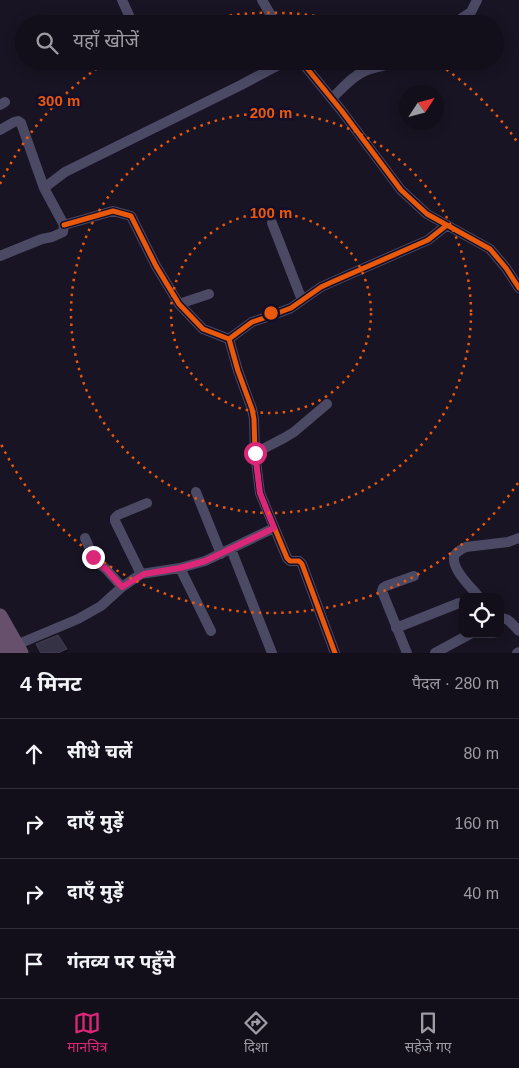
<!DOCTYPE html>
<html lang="hi">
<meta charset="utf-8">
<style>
:root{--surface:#120f1a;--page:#1b1823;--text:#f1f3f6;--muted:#9c9ca2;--line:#312f39;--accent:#db2777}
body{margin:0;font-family:Arial,"Noto Sans Devanagari",sans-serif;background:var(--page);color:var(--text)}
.controls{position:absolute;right:15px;bottom:15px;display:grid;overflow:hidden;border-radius:10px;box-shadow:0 2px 12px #0003}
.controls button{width:45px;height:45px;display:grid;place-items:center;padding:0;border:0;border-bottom:1px solid var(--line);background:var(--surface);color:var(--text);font:25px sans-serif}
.compass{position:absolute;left:399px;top:85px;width:45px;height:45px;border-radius:50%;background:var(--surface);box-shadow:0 2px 12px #0003;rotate:54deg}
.stop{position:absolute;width:15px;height:15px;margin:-11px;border:4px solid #db2777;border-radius:50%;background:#fff}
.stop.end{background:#db2777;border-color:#fff;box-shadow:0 1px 5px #0008}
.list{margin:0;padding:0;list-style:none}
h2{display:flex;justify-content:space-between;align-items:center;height:65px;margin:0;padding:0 20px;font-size:21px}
h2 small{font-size:16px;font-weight:400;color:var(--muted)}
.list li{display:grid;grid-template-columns:32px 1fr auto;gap:15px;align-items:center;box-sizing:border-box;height:70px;padding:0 20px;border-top:1px solid var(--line)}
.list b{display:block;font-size:19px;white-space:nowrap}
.list em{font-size:16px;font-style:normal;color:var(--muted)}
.icon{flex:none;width:28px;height:28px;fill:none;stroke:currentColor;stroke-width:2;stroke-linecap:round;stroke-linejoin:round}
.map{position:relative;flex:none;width:519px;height:653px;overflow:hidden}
.search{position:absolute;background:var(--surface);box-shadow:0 2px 12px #0003;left:15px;right:15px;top:15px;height:55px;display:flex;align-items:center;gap:12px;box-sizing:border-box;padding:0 18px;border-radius:28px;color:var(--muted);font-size:19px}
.sheet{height:345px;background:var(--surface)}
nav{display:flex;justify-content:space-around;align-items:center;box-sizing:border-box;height:70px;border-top:1px solid var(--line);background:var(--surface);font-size:14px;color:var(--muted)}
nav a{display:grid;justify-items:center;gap:2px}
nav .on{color:var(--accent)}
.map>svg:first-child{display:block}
.shadow{fill:#0007}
.building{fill:#363245;stroke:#453f56}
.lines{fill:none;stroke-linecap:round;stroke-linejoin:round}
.minor{stroke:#4b4964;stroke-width:10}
.highway{stroke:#67506b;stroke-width:15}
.cycleway-casing{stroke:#140e29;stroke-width:8}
.cycleway{stroke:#e8590c;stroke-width:5}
.route{stroke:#db2777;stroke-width:6}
.ring{fill:none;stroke:#e8590c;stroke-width:2.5;stroke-dasharray:2.5 5}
.centre{fill:#e8590c;stroke:#140e29;stroke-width:2.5}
.ring-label{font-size:15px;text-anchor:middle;font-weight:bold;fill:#e8590c;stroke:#140e29;stroke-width:5;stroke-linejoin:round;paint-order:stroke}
</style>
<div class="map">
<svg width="519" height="653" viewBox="0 0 519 653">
<rect width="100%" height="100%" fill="#181423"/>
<!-- shadow -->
<path class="shadow" d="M60,639L68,652L42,653Z"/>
<!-- building -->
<path class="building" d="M58,635L67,649L58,653H41L36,644Z"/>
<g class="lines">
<!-- minor -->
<path class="minor" d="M122,0L133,24
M262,0L276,24
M453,24L471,12L477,0
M301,61L341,110L401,190L427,214L490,249L506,268L519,288
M332,98C342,89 352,76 365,71C375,67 386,66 396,61
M0,105L5,102
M0,130L14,122L18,121L21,123L44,188L64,225L63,232L52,237L42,239L0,256
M44,188L65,172L241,85L286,61
M272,223L302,300
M64,225L113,211L131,216L156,266L179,304L203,329L229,339L252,322L270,316L291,308L321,287L332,282L428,240L447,225
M179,304L209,294
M229,339L238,371L252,409L254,419L255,453L260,493L287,558L290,561H299L302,564L335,653
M255,453L284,438L294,432L327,404
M196,492L221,554
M85,538L95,561L106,569L122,587
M231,549L272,653
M180,568L211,631
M141,574L115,521V518L118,515L147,503
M479,597C472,588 452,570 454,557C455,552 462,549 466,547L508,542L519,538
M500,618C509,617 513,626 519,631
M396,628L459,603
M16,645L78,619L101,606L122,587L141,574L180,568L205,561L274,528
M407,653L382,591L383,588L386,586L414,576
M435,653L470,634
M517,653L519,652"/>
<!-- highway -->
<path class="highway" d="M0,616L21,653
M0,638L9,653"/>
<defs>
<path id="cycleway" d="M301,61L341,110L401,190L427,214L490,249L506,268L519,288
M64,225L113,211L131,216L156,266L179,304L203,329L229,339L252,322L270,316L291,308L321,287L332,282L428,240L447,225
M229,339L238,371L252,409L254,419L255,453L260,493L287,558L290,561H299L302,564L335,653"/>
</defs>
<!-- cycleway casing -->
<use href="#cycleway" class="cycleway-casing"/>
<!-- cycleway -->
<use href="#cycleway" class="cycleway"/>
</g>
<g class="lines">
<!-- route -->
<path class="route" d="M93,557L95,561L106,569L122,587L144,574L180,568L205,561L274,528L260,493L255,453"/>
</g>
<!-- distance rings -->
<g class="ring">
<circle cx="271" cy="313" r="100"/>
<circle cx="271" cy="313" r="200"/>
<path d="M518 483A300 300 0 0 1 0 442M0 184A300 300 0 0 1 108 61M193 23A300 300 0 0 1 349 23M434 61A300 300 0 0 1 518 143"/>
</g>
<circle cx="271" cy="313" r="8" class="centre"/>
<g class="ring-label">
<text x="59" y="106">300 m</text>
<text x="271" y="118">200 m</text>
<text x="271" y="218">100 m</text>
</g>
</svg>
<div class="controls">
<button><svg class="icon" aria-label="locate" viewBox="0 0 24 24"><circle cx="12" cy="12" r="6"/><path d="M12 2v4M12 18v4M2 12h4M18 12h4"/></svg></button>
</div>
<svg class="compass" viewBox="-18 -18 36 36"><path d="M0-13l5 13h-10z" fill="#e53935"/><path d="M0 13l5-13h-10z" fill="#9c9ca2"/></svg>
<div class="stop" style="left:255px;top:453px"></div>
<div class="stop end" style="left:93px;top:557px"></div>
<div class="search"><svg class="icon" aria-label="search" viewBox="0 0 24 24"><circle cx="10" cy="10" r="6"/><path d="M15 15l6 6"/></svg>यहाँ खोजें</div>
</div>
<section class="sheet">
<h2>4 मिनट<small>पैदल · 280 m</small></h2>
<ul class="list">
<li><svg class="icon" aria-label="ahead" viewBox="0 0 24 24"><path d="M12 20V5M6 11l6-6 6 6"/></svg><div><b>सीधे चलें</b></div><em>80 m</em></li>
<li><svg class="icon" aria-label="right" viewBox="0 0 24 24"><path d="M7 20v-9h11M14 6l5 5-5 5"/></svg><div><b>दाएँ मुड़ें</b></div><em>160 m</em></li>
<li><svg class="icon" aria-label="right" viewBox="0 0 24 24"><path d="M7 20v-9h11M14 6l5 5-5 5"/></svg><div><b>दाएँ मुड़ें</b></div><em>40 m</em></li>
<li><svg class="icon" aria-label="arrive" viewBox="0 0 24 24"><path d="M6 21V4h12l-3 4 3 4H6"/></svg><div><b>गंतव्य पर पहुँचे</b></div></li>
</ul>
</section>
<nav>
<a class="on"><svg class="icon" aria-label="map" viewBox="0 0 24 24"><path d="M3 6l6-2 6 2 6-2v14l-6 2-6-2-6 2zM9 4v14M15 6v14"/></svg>मानचित्र</a>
<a><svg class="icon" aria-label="directions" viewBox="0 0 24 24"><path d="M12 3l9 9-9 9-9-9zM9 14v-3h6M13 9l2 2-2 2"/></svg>दिशा</a>
<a><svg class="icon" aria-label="saved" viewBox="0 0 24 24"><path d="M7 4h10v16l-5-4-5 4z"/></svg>सहेजे गए</a>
</nav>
